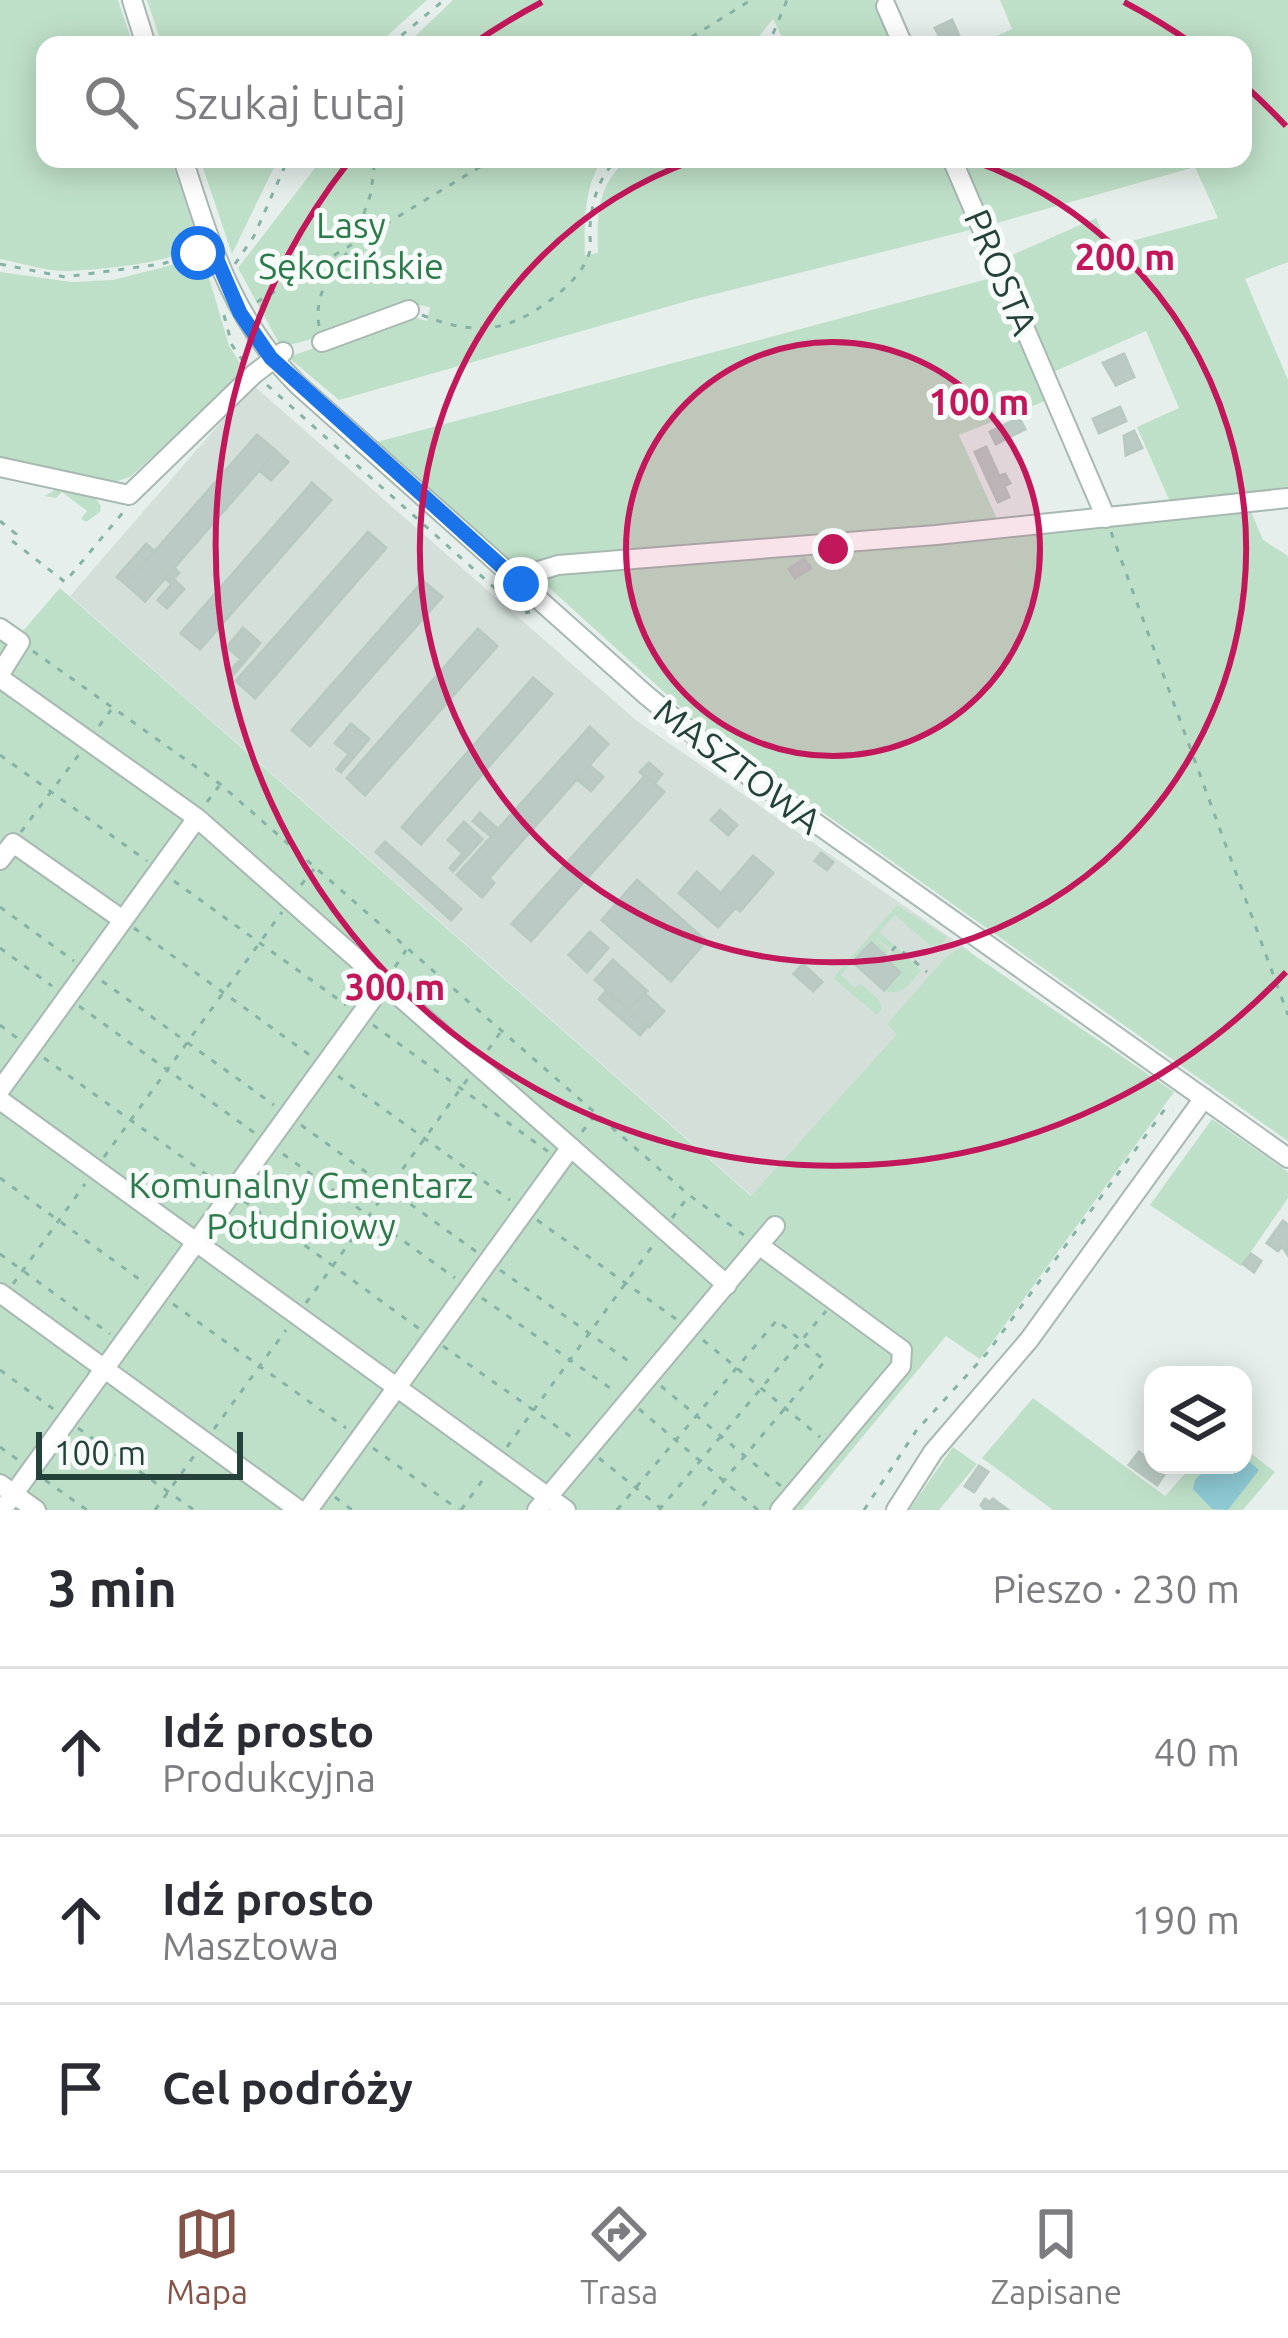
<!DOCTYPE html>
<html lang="pl">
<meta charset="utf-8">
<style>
:root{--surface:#fff;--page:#f2f2f3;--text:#2b2b33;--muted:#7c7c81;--line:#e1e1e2;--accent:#855347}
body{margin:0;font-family:Ubuntu,sans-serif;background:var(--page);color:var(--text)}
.controls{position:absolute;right:36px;bottom:36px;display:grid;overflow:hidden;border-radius:24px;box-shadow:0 6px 30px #0003}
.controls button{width:108px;height:108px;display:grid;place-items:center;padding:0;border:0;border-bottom:3px solid var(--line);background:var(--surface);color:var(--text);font:60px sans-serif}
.scale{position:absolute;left:36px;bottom:30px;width:207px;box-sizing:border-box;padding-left:12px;border:6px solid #24423a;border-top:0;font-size:33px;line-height:42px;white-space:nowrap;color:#24423a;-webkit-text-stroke:9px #f7fbf9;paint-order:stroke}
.stop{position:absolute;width:36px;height:36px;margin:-27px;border:9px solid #1a73e8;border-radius:50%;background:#fff}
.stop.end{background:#1a73e8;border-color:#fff;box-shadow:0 3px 12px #0008}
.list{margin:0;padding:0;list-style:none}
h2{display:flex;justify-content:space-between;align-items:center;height:156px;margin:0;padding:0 48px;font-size:51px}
h2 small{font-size:39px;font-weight:400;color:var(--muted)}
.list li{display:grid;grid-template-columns:78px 1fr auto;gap:36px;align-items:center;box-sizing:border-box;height:168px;padding:0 48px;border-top:3px solid var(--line)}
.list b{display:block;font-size:45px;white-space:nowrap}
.list p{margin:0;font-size:39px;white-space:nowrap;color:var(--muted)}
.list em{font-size:39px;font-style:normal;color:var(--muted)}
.icon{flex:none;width:66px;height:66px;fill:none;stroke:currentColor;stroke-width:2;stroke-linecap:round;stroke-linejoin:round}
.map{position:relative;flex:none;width:1288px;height:1510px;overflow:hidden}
.search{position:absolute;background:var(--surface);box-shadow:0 6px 30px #0003;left:36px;right:36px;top:36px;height:132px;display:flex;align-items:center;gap:30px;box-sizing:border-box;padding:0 42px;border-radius:24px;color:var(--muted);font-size:45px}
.sheet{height:660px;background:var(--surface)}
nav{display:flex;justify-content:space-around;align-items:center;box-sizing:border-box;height:168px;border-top:3px solid var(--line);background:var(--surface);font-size:33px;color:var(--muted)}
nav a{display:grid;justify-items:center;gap:6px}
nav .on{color:var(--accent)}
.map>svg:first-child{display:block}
.built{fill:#d4dfda}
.green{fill:#bfe0c8}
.water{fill:#8ec9d4}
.building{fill:#bbcac4;stroke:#b8c9c2;stroke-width:3}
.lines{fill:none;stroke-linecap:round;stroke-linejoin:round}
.minor-casing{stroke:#a8b8b2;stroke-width:22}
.path{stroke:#86b3a5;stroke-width:3;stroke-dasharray:6 9;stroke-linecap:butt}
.minor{stroke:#fff;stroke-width:18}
.route{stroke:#1a73e8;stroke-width:15}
.ring{fill:none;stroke:#c2185b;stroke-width:6}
.labels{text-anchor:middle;stroke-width:10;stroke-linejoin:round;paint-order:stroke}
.park-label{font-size:36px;fill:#2d7a4b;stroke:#f7fbf9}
.street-label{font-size:36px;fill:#24423a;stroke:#f7fbf9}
.centre{fill:#c2185b;stroke:#f7fbf9;stroke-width:6}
.ring-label{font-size:36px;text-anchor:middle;font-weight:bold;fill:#c2185b;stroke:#f7fbf9;stroke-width:10;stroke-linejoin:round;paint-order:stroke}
</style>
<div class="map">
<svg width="1288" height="1510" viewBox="0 0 1288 1510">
<rect width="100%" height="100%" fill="#e6efeb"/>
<!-- built -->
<path class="built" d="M253,385L637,721L971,952L752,1196L70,596Z"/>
<!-- green -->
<path class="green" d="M0,0H118L133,45H45V159H171L199,244C177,263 98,270 67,271C45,271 21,263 0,259Z
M147,0H427L377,45H162Z
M453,0H875L894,45H786L773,19L752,45H406Z
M1000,0H1288V262L1245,279L1288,380V493L1172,506L1137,427L1179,408L1146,331L1051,373L1001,260L1096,218L1109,247L1218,218L1195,167L986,226L957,159H1243V45H976L1012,29Z
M200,159H278L232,254Z
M322,159H604C584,181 584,226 585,255L598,253C597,215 597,184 628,159H943L974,229L691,300L339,400L288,357L409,316L427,321L430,307L408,303L340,332L281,347L238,268Z
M203,257L229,346L246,372L130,477L111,483L0,459V272L72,282L113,280Z
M995,277L1050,399L959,435L999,523L527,569L507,559L377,442Z
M59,488L94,496L101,506L100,512L86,522L81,519L87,511L62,492L56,498L44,496Z
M1250,509L1263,540L1288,556V1141L706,730L545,584L544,578L561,570Z
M60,588L751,1196L897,1034L887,1024L946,957L962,947L1174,1092L980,1359L946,1336L802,1510H0V619L22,632Z
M897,905L947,937L943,943L931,946L895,915L879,932L894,945L891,949L874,937L889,951L886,954L870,941L841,975L855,988L860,983L879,1000L882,1009L877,1015L833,978Z
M897,948L921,970C911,982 903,997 885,991L902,971L887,958Z
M1212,1119L1288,1172V1198L1241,1266L1150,1205Z
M1033,1398L1165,1496L1193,1465H1243V1447L1275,1472L1243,1510H1053L982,1458Z
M953,1447L977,1464L939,1510H909Z"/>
<!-- water -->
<path class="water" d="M1243,1456L1259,1470L1228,1510L1212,1509L1193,1489L1195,1480L1210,1465H1243Z"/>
<!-- building -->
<path class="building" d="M952,20L962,42L944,45L935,28Z
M1124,354L1134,377L1116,385L1103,363Z
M1120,407L1126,421L1099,433L1093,419Z
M1019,418L1025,429L996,444L990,432Z
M1134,431L1142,448L1126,455L1124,436Z
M257,435L276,451L145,601L126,584Z
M986,447L997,471L986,476L975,452Z
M276,451L288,462L271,480L259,470Z
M997,471L999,476L1005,474L1010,483L1004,486L1009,497L998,502L986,476Z
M312,483L331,500L200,649L181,633Z
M368,532L386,548L255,698L236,681Z
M146,544L154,551L126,584L117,577Z
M804,559L811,568L795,578L789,569Z
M174,568L179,573L173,579L184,589L167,608L158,600L172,584L165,578Z
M423,581L442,597L310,746L292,730Z
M243,628L260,643L233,675L229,672L241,659L227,647Z
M478,629L497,646L365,795L347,778Z
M533,678L552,694L421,844L402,827Z
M351,724L369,739L341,772L337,769L349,754L335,743Z
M590,727L608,744L489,878L494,883L482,897L457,875Z
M649,763L662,774L654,784L640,772Z
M589,765L603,777L591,791L577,779Z
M645,776L664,792L531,941L512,924Z
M720,810L737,825L728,835L711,820Z
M480,813L498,829L492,837L473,821Z
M464,822L482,839L453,871L450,868L463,853L448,840Z
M385,842L461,909L451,920L376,852Z
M821,853L833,862L827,870L815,861Z
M753,856L773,873L740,911L721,893Z
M697,872L736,907L718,927L679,893Z
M637,880L706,941L671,981L602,920Z
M590,932L608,948L587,972L569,955Z
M871,943L885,955L880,960L886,959L900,972L884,990L853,962Z
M613,960L647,991L629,1010L595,980Z
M803,964L822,982L813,991L794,974Z
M606,991L647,1027L640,1035L599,999Z
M644,993L664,1011L649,1027L629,1010Z
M1283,1221L1288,1225V1255L1282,1246L1278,1251L1267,1243Z
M1251,1254L1261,1261L1254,1272L1243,1264Z
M1139,1452L1166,1472L1157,1485L1129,1465Z
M979,1466L988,1472L974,1492L965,1486Z
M985,1499L990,1502L993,1499L1008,1510H985L981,1505Z"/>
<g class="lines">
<defs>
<path id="minor" d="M132,0L146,45
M886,6L903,45
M183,159C211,246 232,319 298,385L646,695L714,751L1288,1158
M952,159L1106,518
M322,342L409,310
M0,467L129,495L254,374L283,352
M521,584L532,573L558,565L936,535L1288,498
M0,628L20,642L0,674
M0,678L197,818L727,1285
M0,860L13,843L123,920
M0,1090L197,818
M0,1100L566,1510
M760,1246L902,1350L901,1366L780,1510
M0,1293L299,1510
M0,1484L36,1510
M2,1510L384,983
M308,1510L571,1147
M537,1510L775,1226
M896,1510L933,1452L1029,1340L1204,1098"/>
</defs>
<!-- minor casing -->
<use href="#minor" class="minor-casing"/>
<!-- path -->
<path class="path" d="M390,45L444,0
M679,45L751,0
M764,45L770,41L787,0
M354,242L371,193L375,159
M0,264L65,277L162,264L196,253
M235,264L254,236L288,159
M257,302L493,159
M224,315L232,345L243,361
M422,315C475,336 508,333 553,298C567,287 583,272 589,254C592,245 589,236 590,226C592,201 599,175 618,159
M319,326C314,293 330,276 349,250
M267,385L523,613L530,612
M0,521L16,534L11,540L65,582L125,510
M1111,532L1288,1015
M33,651L220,784L689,1195L744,1235
M99,726L111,710
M0,755L147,861
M207,802L219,786
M21,832L80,753
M174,881L346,1005
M301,885L314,869
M0,907L74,961
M134,928L311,1056
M0,948L52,986
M882,962L896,946L927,972
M395,967L406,950
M102,981L274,1105
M79,1006L256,1134
M0,1025L17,1038
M373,1025L550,1153
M488,1050L500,1033
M44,1058L217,1182
M338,1076L510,1200
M301,1125L478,1253
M582,1132L594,1116
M283,1154L455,1278
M104,1157L282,912
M0,1178L146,1284
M244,1201L421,1330
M672,1218L688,1197
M537,1220L676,1319
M0,1254L110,1334
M500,1270L634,1365
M13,1284L85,1184
M482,1298L617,1393
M306,1303L469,1077
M173,1304L346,1428
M703,1340L820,1437
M443,1346L577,1441
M0,1370L56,1411
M661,1386L782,1487
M639,1409L758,1510
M78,1428L194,1510
M214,1429L286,1330
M0,1447L18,1460
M507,1447L656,1241
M373,1448L459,1510
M599,1458L663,1510
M45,1480L87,1510
M335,1497L352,1510
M155,1510L194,1456
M461,1510L487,1474
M617,1510L777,1320L825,1361L699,1510
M659,1510L826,1311
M864,1510L916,1431L988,1352L1165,1109L1173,1110"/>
<!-- minor -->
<use href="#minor" class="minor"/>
</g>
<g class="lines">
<!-- route -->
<path class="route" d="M198,253L212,248L240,313L271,358L521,584"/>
</g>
<!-- distance rings -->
<circle cx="833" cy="549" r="207" fill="#c2185b" fill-opacity=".12"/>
<g class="ring">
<circle cx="833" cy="549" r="207"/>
<path d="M971 160A413 413 0 1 1 695 160"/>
<path d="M1286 972A620 620 0 0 1 348 163M473 44A620 620 0 0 1 542 2M1124 2A620 620 0 0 1 1193 44M1244 85A620 620 0 0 1 1286 126"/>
</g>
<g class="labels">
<!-- park labels -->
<g class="park-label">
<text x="351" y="238">Lasy<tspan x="351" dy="41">Sękocińskie</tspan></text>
<text x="301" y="1198">Komunalny Cmentarz<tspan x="301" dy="41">Południowy</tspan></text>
</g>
<!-- street labels -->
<g class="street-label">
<text transform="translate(1001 272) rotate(67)" y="13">PROSTA</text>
<text transform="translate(738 766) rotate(37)" y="13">MASZTOWA</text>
</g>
</g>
<circle cx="833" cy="549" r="18" class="centre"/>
<g class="ring-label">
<text x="1125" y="270">200 m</text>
<text x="979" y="415">100 m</text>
<text x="395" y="1000">300 m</text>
</g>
</svg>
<div class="controls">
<button><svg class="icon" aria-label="layers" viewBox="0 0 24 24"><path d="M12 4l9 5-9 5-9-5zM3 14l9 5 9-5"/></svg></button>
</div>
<div class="scale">100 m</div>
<div class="stop" style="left:198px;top:253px"></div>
<div class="stop end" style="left:521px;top:584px"></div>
<div class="search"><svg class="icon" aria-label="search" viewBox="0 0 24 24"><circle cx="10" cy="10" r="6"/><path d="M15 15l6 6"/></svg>Szukaj tutaj</div>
</div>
<section class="sheet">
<h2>3 min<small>Pieszo · 230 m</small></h2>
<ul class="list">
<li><svg class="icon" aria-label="ahead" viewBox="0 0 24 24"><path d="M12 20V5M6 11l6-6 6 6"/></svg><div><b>Idź prosto</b><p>Produkcyjna</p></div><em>40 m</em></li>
<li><svg class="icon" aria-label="ahead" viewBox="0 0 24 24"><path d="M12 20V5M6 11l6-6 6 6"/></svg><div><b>Idź prosto</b><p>Masztowa</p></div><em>190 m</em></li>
<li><svg class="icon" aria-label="arrive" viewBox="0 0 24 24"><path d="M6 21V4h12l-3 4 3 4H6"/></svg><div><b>Cel podróży</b></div></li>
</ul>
</section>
<nav>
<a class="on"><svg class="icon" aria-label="map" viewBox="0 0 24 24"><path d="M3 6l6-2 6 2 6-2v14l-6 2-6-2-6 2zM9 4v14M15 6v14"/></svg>Mapa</a>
<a><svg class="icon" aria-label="directions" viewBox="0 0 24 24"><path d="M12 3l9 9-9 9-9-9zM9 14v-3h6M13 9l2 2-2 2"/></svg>Trasa</a>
<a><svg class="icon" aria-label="saved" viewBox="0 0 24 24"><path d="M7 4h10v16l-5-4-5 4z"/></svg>Zapisane</a>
</nav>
